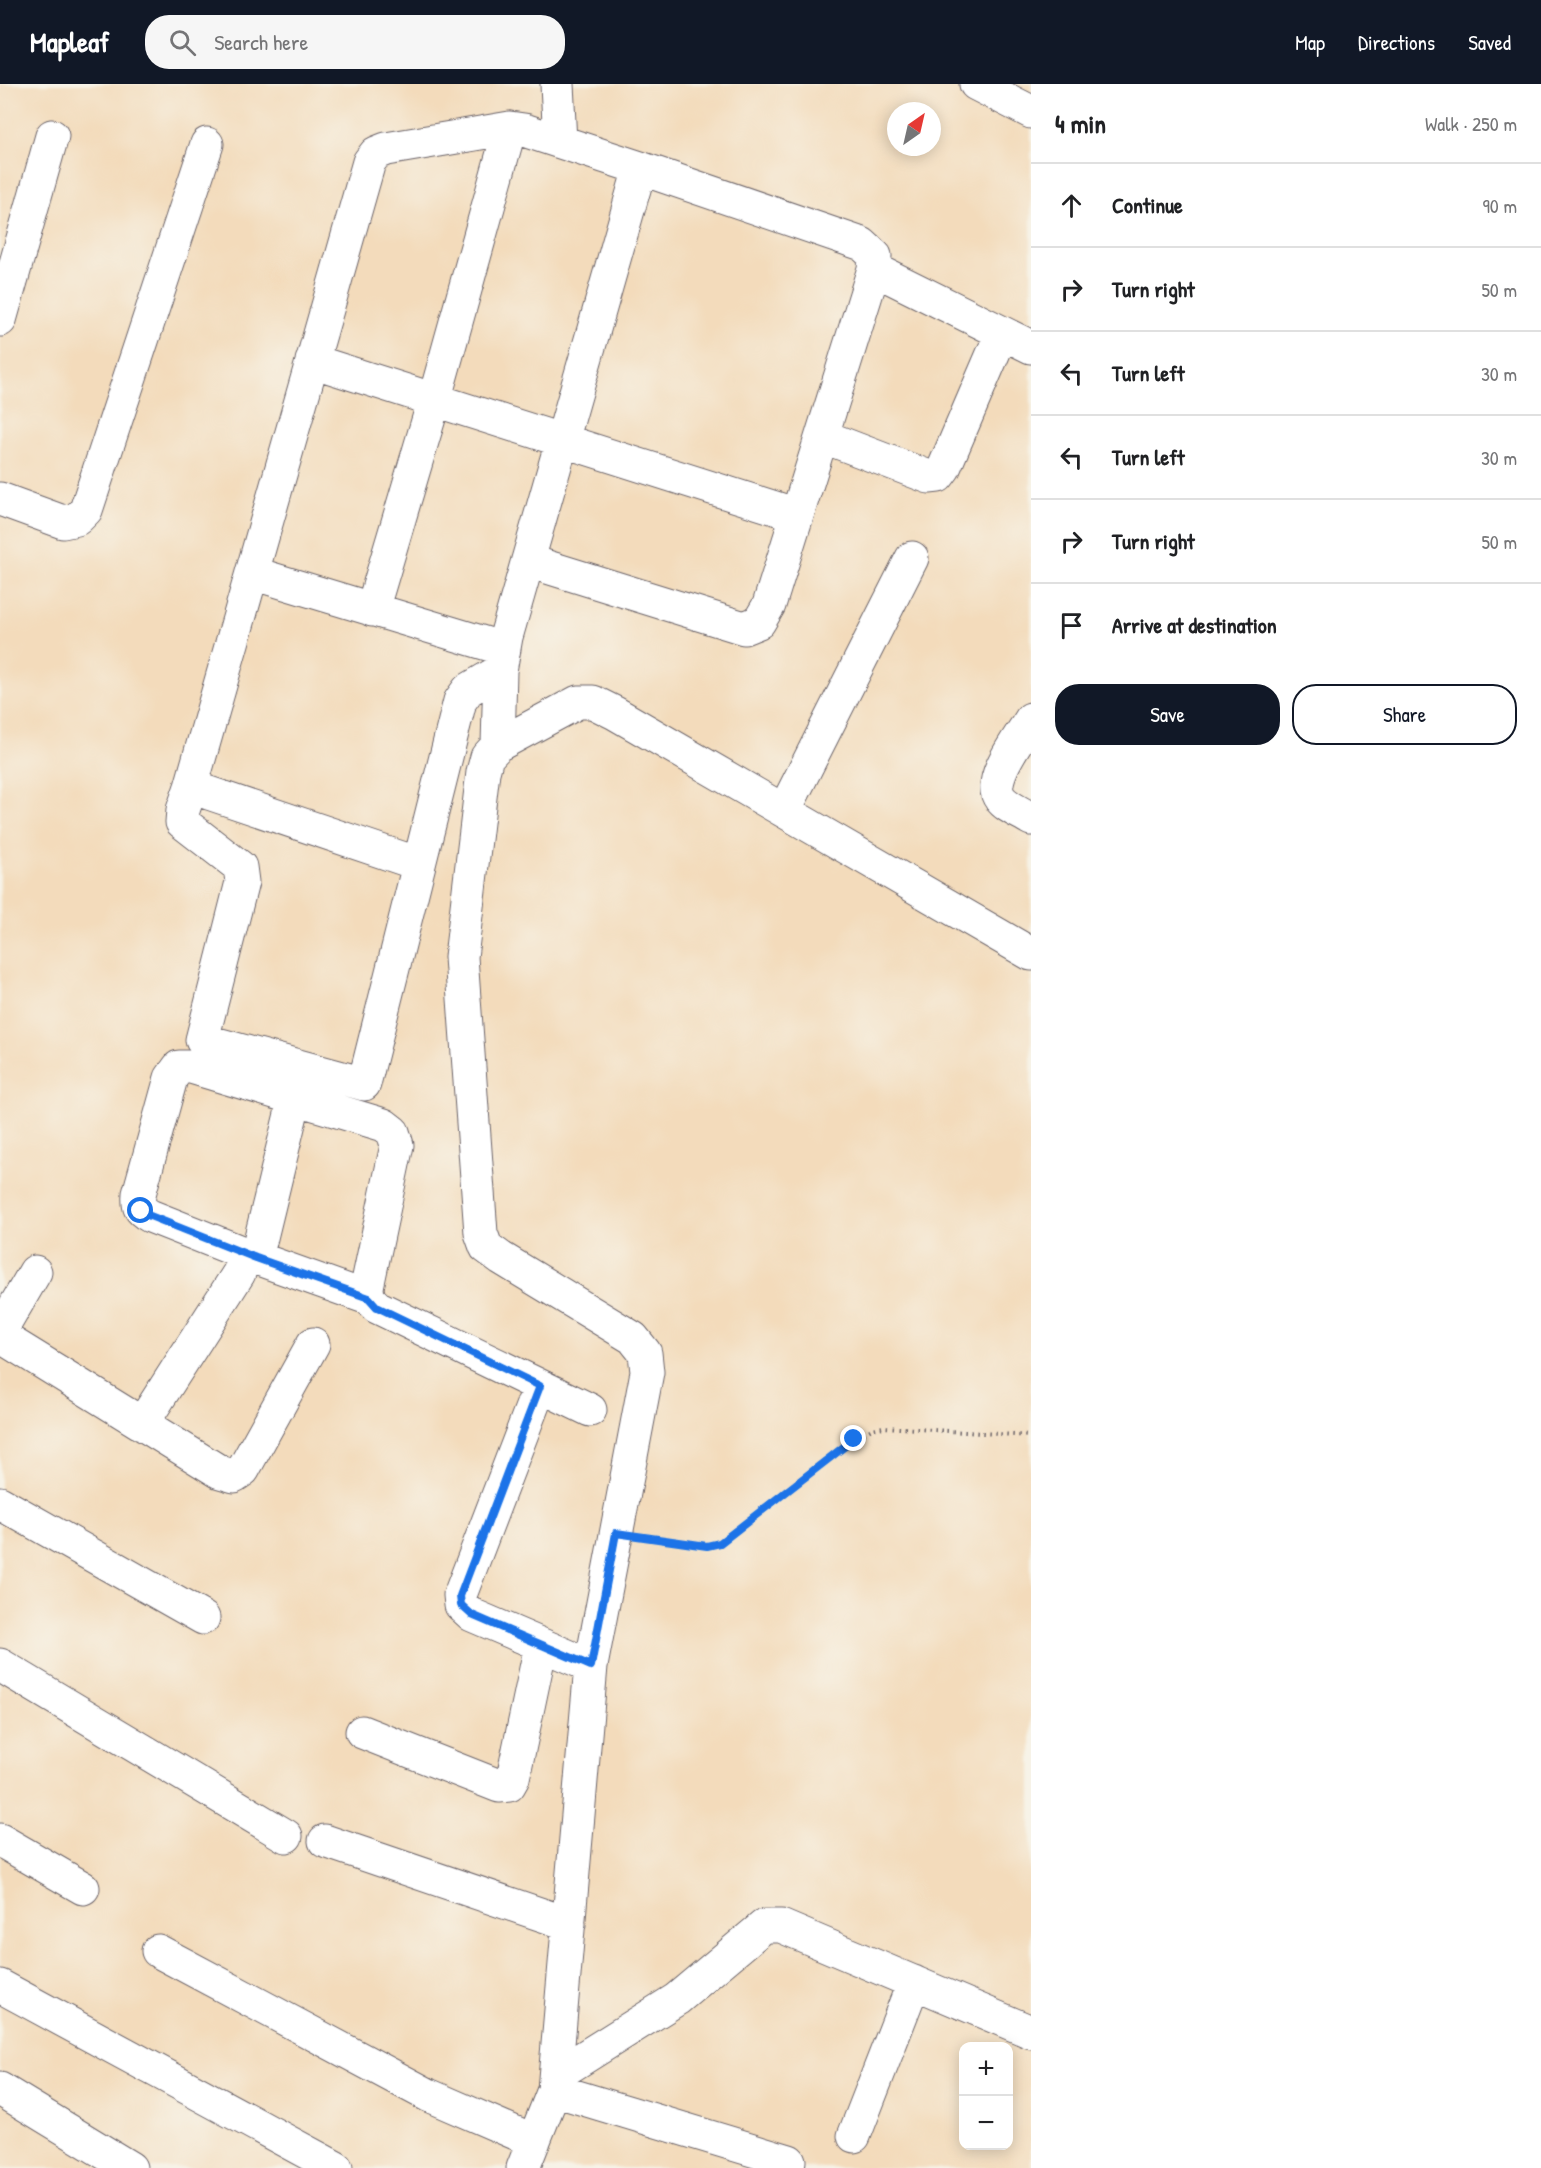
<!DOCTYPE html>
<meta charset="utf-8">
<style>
:root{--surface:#fff;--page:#f6f6f6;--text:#202124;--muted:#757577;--line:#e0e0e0;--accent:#111827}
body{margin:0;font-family:"Patrick Hand",sans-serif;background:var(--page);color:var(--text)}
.controls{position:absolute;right:18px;bottom:18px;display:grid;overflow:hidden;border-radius:12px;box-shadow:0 3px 15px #0003}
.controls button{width:54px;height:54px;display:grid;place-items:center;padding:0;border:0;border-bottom:2px solid var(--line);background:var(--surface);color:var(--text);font:30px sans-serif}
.compass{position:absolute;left:887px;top:18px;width:54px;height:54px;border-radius:50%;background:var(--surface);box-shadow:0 3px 15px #0003;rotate:34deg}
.stop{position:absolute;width:18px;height:18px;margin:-14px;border:4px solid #1a73e8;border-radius:50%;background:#fff}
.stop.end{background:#1a73e8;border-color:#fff;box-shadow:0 2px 6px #0008}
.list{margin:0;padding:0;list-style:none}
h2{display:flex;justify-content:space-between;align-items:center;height:78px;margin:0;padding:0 24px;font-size:26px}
h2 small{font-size:20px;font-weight:400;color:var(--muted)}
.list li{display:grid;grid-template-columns:39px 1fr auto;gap:18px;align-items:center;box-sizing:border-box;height:84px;padding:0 24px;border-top:2px solid var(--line)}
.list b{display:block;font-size:22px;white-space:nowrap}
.list em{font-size:20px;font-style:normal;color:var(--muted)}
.actions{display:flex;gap:12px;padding:18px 24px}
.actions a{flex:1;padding:14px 0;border:2px solid var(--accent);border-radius:24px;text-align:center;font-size:21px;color:var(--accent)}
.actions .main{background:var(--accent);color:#fff}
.icon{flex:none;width:33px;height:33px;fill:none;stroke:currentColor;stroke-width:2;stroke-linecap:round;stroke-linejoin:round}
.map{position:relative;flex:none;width:1031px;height:2084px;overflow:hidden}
header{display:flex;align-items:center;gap:36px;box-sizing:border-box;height:84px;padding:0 30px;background:var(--accent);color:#fff}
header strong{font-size:28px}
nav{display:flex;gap:33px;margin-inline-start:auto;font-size:21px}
.search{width:420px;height:54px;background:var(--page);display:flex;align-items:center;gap:15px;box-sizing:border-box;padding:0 21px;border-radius:24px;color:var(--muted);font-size:22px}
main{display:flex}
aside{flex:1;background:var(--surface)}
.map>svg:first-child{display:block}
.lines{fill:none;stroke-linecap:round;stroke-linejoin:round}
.street-casing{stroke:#6b6368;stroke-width:35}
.secondary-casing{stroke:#6b6368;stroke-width:35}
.path{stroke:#6b6368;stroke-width:4;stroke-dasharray:1.5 4.5;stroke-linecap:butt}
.street{stroke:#fff;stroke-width:33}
.secondary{stroke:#fff;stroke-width:33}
.route{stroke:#1a73e8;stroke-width:8}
</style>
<header>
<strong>Mapleaf</strong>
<div class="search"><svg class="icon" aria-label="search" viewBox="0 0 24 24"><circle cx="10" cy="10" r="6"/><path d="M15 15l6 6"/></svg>Search here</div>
<nav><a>Map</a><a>Directions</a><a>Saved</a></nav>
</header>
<main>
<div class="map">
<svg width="1031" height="2084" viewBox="0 0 1031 2084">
<rect width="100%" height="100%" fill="#f7f3e8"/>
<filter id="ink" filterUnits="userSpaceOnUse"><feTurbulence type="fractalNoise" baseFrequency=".0167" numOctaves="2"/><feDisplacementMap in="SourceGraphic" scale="12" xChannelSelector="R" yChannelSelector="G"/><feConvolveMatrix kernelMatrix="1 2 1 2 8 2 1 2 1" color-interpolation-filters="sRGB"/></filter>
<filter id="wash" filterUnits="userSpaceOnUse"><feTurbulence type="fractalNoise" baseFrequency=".008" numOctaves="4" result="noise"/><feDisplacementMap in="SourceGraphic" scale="24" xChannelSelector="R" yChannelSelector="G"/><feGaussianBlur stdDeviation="1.35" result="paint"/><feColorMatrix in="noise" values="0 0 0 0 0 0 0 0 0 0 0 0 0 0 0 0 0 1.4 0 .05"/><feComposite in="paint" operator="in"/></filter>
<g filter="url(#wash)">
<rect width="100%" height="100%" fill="#f3dbbb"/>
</g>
<g filter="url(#ink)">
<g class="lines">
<defs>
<path id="street" d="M557,0L560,58
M976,0L1031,28
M874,185L1031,263
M0,236L52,52
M312,277L797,431
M822,352L929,393L938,392L944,384L1002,249
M0,415L63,438L77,435L86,426L207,60
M252,489L504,565
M372,526L434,317L510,44
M500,587L468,606L460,617L364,1000L202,956L242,798L240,783L182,738L183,726L191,703L369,78L376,69L386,65L510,44L524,46L640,84L862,160L875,172L874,185L769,521L759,538L744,544L528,477
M1031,635C1021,652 986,696 1000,714C1006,723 1022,729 1031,735
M498,661L500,587L506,553L640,84
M191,703L419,780
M784,727L912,474
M256,1174L295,1014
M368,1214L256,1174L150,1132C139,1126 138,1123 139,1110L171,994L179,983H191L384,1041L393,1048L397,1061L367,1203L368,1214L377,1223L590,1326
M0,1248L35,1188
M0,1252L220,1388L234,1392L243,1386L313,1260
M540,1302L460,1511L461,1521L472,1531L591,1582
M142,1340L239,1189
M0,1419L203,1534
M0,1581L286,1752
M362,1648L499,1702L509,1701L513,1694L541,1561
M0,1756L83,1804
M325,1757L569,1840
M158,1867L428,2011L534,2057
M556,1991L677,1915L764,1842H781L1031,1948
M0,2005L130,2084
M554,2006L789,2077
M854,2052L914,1898
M523,2084L554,2006L591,1582L647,1288L645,1269L633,1254L501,1174L486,1163L481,1149L461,873L483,688L487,673L498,661L578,618H593L615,629L1031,870"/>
<path id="secondary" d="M0,1902L336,2084"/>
</defs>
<!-- street casing -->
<use href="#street" class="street-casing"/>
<!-- secondary casing -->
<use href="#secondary" class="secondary-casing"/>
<!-- path -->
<path class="path" d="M650,1453L707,1462L720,1459L854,1355L872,1345L884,1343L1031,1352"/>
<!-- street -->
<use href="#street" class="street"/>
<!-- secondary -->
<use href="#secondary" class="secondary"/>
</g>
</g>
<g class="lines" filter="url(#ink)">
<!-- route -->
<path class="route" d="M141,1127L150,1132L256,1174L369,1214L377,1223L540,1302L460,1512L461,1521L472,1531L591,1582L616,1449L707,1462L720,1459L854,1355"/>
</g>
</svg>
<div class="controls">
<button>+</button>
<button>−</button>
</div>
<svg class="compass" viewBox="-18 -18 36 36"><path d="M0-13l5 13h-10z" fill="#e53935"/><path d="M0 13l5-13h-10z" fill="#757577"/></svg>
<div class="stop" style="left:141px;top:1127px"></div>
<div class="stop end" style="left:854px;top:1355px"></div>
</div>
<aside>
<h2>4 min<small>Walk · 250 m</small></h2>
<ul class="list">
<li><svg class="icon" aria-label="ahead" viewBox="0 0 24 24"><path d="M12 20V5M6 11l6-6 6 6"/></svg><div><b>Continue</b></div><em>90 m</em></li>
<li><svg class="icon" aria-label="right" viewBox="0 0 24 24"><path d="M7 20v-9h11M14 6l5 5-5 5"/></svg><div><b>Turn right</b></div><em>50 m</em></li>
<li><svg class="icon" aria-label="left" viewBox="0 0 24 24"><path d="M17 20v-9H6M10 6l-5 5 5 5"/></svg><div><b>Turn left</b></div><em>30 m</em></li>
<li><svg class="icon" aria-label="left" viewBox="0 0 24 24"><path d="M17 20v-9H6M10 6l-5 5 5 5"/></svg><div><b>Turn left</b></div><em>30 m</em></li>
<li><svg class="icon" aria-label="right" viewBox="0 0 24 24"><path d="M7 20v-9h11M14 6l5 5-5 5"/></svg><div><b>Turn right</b></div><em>50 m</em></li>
<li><svg class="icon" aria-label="arrive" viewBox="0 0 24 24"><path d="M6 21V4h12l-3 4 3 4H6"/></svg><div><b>Arrive at destination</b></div></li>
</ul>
<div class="actions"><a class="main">Save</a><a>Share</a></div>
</aside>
</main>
